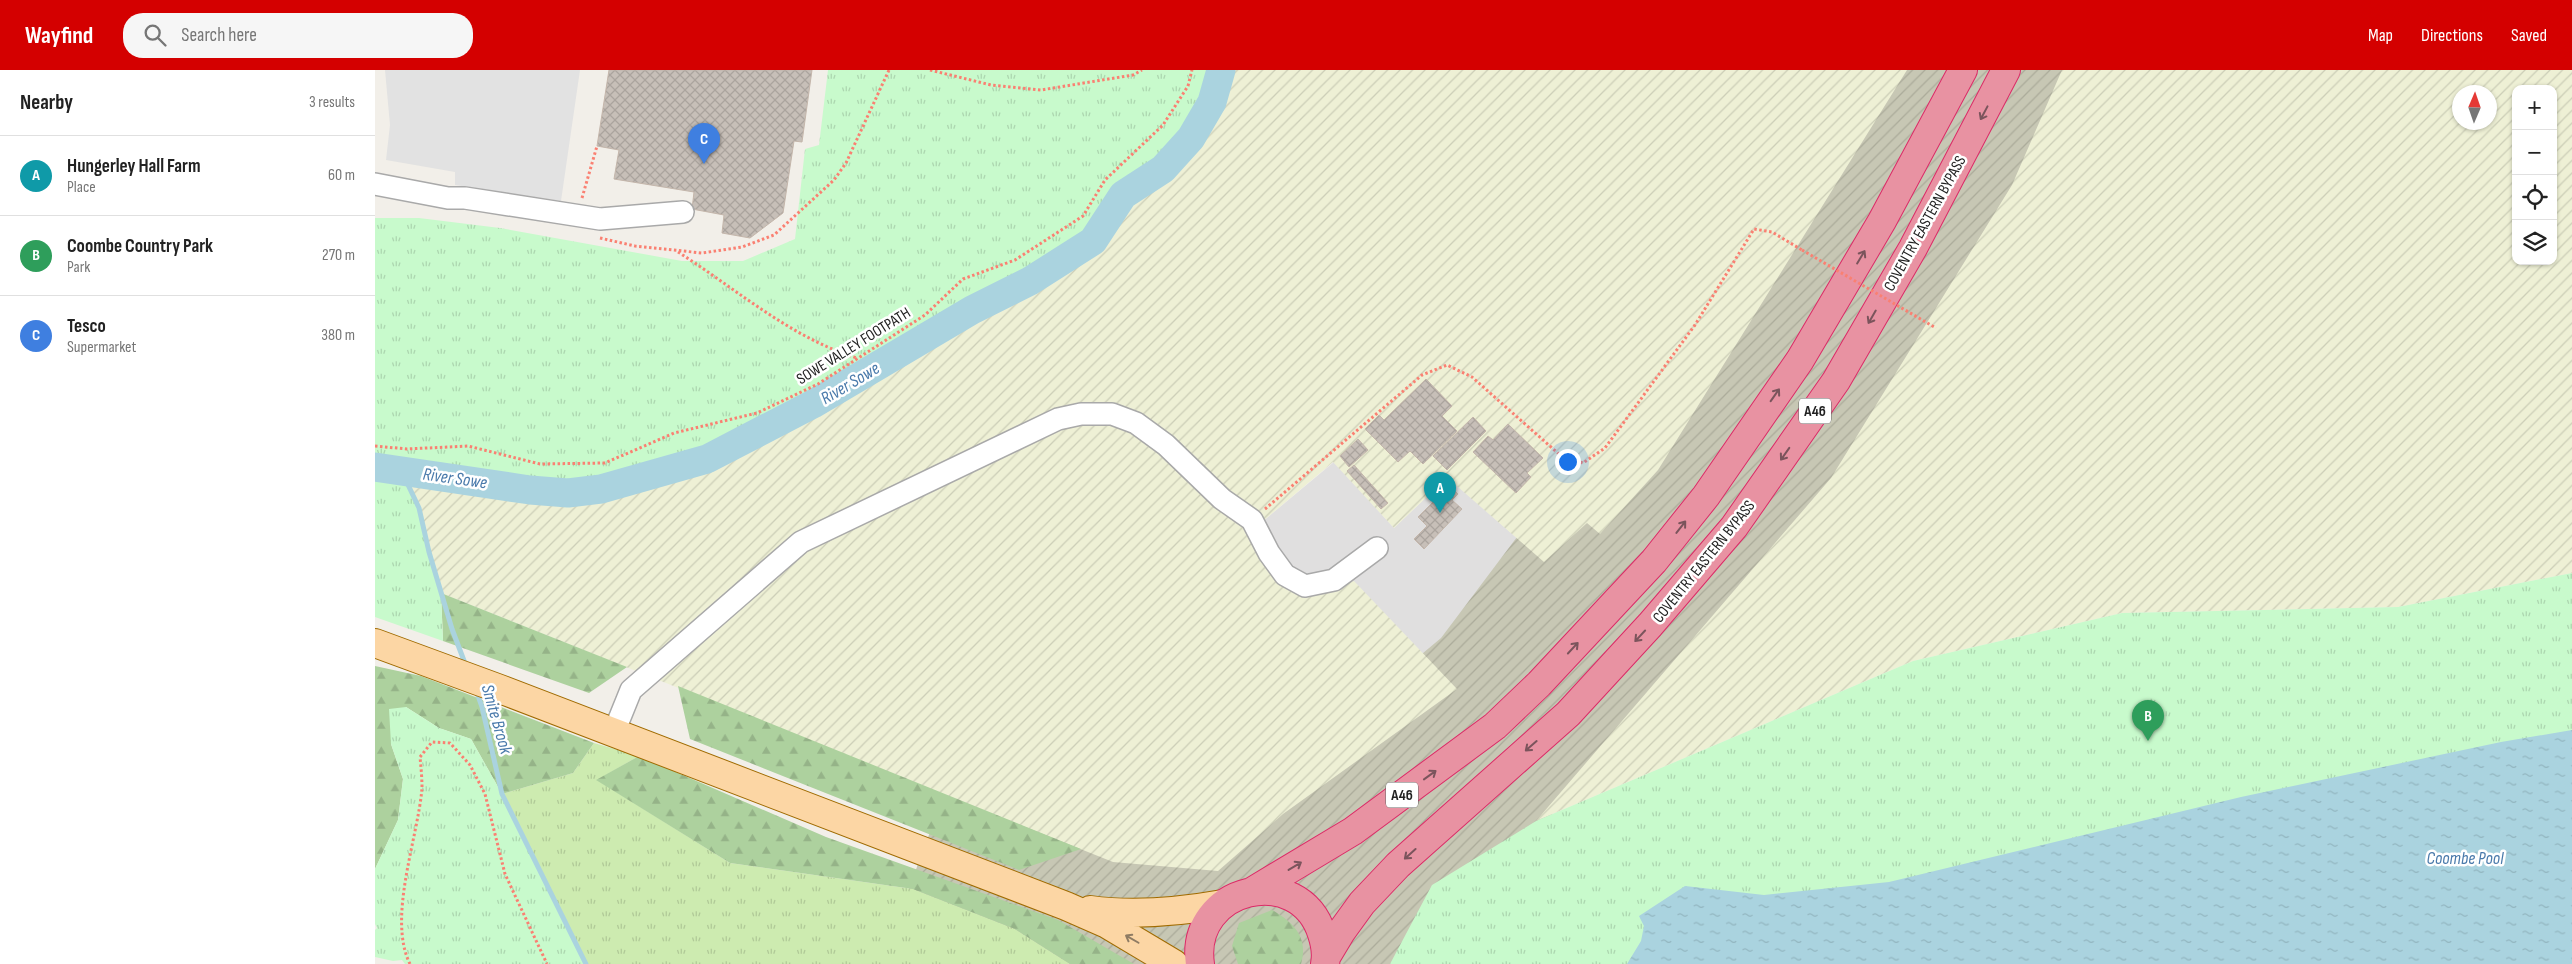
<!DOCTYPE html>
<meta charset="utf-8">
<style>
:root{--surface:#fff;--page:#f6f6f6;--text:#222;--muted:#767676;--line:#e0e0e0;--accent:#d40000}
body{margin:0;font-family:"Sofia Sans Condensed",sans-serif;background:var(--page);color:var(--text)}
.controls{position:absolute;right:15px;top:15px;display:grid;overflow:hidden;border-radius:10px;box-shadow:0 1px 4px #0004}
.controls button{width:45px;height:45px;display:grid;place-items:center;padding:0;border:0;border-bottom:1px solid var(--line);background:var(--surface);color:var(--text);font:25px sans-serif}
.compass{position:absolute;left:2077px;top:15px;width:45px;height:45px;border-radius:50%;background:var(--surface);box-shadow:0 1px 4px #0004;rotate:2deg}
.you{position:absolute;left:1192px;top:391px;width:18px;height:18px;margin:-12px;border:4px solid #fff;border-radius:50%;background:#1a73e8;box-shadow:0 0 0 8px #1a73e833}
.badge{display:grid;place-items:center;width:32px;height:32px;border-radius:50%;background:var(--accent);color:#fff;font-size:16px;font-weight:700}
.pin{position:absolute;translate:-50% -41px;filter:drop-shadow(0 1px 2px #0008)}
.pin::after{content:'';position:absolute;top:26px;width:18px;height:15px;background:inherit;clip-path:polygon(0 0,100% 0,50% 100%)}
.list{margin:0;padding:0;list-style:none}
h2{display:flex;justify-content:space-between;align-items:center;height:65px;margin:0;padding:0 20px;font-size:21px}
h2 small{font-size:16px;font-weight:400;color:var(--muted)}
.list li{display:grid;grid-template-columns:32px 1fr auto;gap:15px;align-items:center;box-sizing:border-box;height:80px;padding:0 20px;border-top:1px solid var(--line)}
.list b{display:block;font-size:19px;white-space:nowrap}
.list p{margin:0;font-size:16px;white-space:nowrap;color:var(--muted)}
.list em{font-size:16px;font-style:normal;color:var(--muted)}
.icon{flex:none;width:28px;height:28px;fill:none;stroke:currentColor;stroke-width:2;stroke-linecap:round;stroke-linejoin:round}
.map{position:relative;flex:none;width:2197px;height:894px;overflow:hidden}
header{display:flex;align-items:center;gap:30px;box-sizing:border-box;height:70px;padding:0 25px;background:var(--accent);color:#fff}
header strong{font-size:24px}
nav{display:flex;gap:28px;margin-inline-start:auto;font-size:18px}
.search{width:350px;height:45px;background:var(--page);display:flex;align-items:center;gap:12px;box-sizing:border-box;padding:0 18px;border-radius:20px;color:var(--muted);font-size:19px}
main{display:flex}
aside{flex:1;background:var(--surface)}
.map>svg:first-child{display:block}
.residential{fill:#e0dfdf}
.construction{fill:url(#construction-furrows)}
.farmland{fill:url(#farmland-furrows);fill-rule:evenodd}
.grass{fill:url(#grass-tufts)}
.forest{fill:url(#forest-firs)}
.park{fill:url(#park-tufts)}
.parking{fill:#e2e2e2}
.water{fill:url(#water-ripples)}
.lines{fill:none;stroke-linecap:round;stroke-linejoin:round}
.stream{stroke:#aad3df;stroke-width:5}
.river{stroke:#aad3df;stroke-width:29}
.building{fill:url(#building-cross-hatch);stroke:#c4b6ab}
.minor-casing{stroke:#a9a9a9;stroke-width:24}
.major-casing{stroke:#a06b00;stroke-width:30}
.highway-casing{stroke:#dc2a67;stroke-width:30}
.path{stroke:#fa8072;stroke-width:3;stroke-dasharray:2.5 2.5;stroke-linecap:butt}
.minor{stroke:#fff;stroke-width:21}
.major{stroke:#fcd6a4;stroke-width:28}
.highway{stroke:#e892a2;stroke-width:28}
.path-bridge{stroke:#fa8072;stroke-width:3;stroke-dasharray:2.5 2.5;stroke-linecap:butt}
.oneway{stroke:#7b545c}
.oneway2{stroke:#8f7c63}
.labels{text-anchor:middle;stroke-width:5;stroke-linejoin:round;paint-order:stroke}
.shield{fill:#fff;stroke:#646464;stroke-width:1}
.shield-label{font-size:15px;font-weight:bold;fill:#222}
.street-label{font-size:16px;fill:#222;stroke:#fff}
.water-label{font-size:18px;font-style:italic;fill:#4a7aab;stroke:#fff}
</style>
<header>
<strong>Wayfind</strong>
<div class="search"><svg class="icon" aria-label="search" viewBox="0 0 24 24"><circle cx="10" cy="10" r="6"/><path d="M15 15l6 6"/></svg>Search here</div>
<nav><a>Map</a><a>Directions</a><a>Saved</a></nav>
</header>
<main>
<aside>
<h2>Nearby<small>3 results</small></h2>
<ul class="list">
<li><span class="badge" style="background:#0f9aa8">A</span><div><b>Hungerley Hall Farm</b><p>Place</p></div><em>60 m</em></li>
<li><span class="badge" style="background:#2e9e5b">B</span><div><b>Coombe Country Park</b><p>Park</p></div><em>270 m</em></li>
<li><span class="badge" style="background:#3f7fe0">C</span><div><b>Tesco</b><p>Supermarket</p></div><em>380 m</em></li>
</ul>
</aside>
<div class="map">
<svg width="2197" height="894" viewBox="0 0 2197 894">
<defs>
<pattern id="construction-furrows" width="10" height="10" patternUnits="userSpaceOnUse" patternTransform="scale(1.25)"><rect width="10" height="10" fill="#c7c7b4"/><path d="M-1 1l2-2M0 10L10 0M9 11l2-2" fill="none" stroke="#abab9a"/></pattern>
<pattern id="farmland-furrows" width="10" height="10" patternUnits="userSpaceOnUse" patternTransform="scale(1.25)"><rect width="10" height="10" fill="#eef0d5"/><path d="M-1 1l2-2M0 10L10 0M9 11l2-2" fill="none" stroke="#ccceb7"/></pattern>
<pattern id="grass-tufts" width="24" height="20" patternUnits="userSpaceOnUse" patternTransform="scale(1.25)"><rect width="24" height="20" fill="#cdebb0"/><path d="M3 7l-1-3M5 7V3M7 7l1-3M15 17l-1-3M17 17v-4M19 17l1-3" fill="none" stroke="#b0c997"/></pattern>
<pattern id="forest-firs" width="22" height="20" patternUnits="userSpaceOnUse" patternTransform="scale(1.25)"><rect width="22" height="20" fill="#add19e"/><path d="M5 1l3.5 6h-7zM16 11l3.5 6h-7z" fill="#95b388"/></pattern>
<pattern id="park-tufts" width="24" height="20" patternUnits="userSpaceOnUse" patternTransform="scale(1.25)"><rect width="24" height="20" fill="#c8facc"/><path d="M3 7l-1-3M5 7V3M7 7l1-3M15 17l-1-3M17 17v-4M19 17l1-3" fill="none" stroke="#acd6af"/></pattern>
<pattern id="water-ripples" width="26" height="14" patternUnits="userSpaceOnUse" patternTransform="scale(1.25)"><rect width="26" height="14" fill="#aad3df"/><path d="M2 4q2-2 4 0t4 0M15 11q2-2 4 0t4 0" fill="none" stroke="#92b5bf"/></pattern>
<pattern id="building-cross-hatch" width="8" height="8" patternUnits="userSpaceOnUse" patternTransform="scale(1.25)"><rect width="8" height="8" fill="#c7bfb8"/><path d="M0 0l8 8M0 8l8-8" fill="none" stroke="#aba49e"/></pattern>
</defs>
<rect width="100%" height="100%" fill="#f2efe9"/>
<!-- residential -->
<path class="residential" d="M959,392L1019,458L1060,419L1075,409L1168,491L1082,619L949,519L925,520L875,462Z"/>
<!-- construction -->
<path class="construction" d="M1307,0H1714L1499,362L1051,894H695L533,821L564,738L647,752L918,692L1066,568L1175,423Z"/>
<!-- farmland -->
<path class="farmland" d="M856,0H1532L1283,400L1225,464L1212,453L1169,492L1075,410L1060,419L1019,458L958,392L875,462L905,507L949,519L979,511L1082,619L908,744L843,801L738,792L66,523L27,402L155,420L193,423L430,350L601,251L745,154L753,132L781,116L850,27Z
M1687,0H2197V503L2023,537L1747,543L1538,591L1161,751L1456,408L1637,115ZM2141,19H2178V191H2141ZM2084,22H2114V52H2084Z"/>
<!-- grass -->
<path class="grass" d="M219,673L264,686L222,710L355,793L538,819L640,859L695,894H211L127,724L198,703Z"/>
<!-- forest -->
<path class="forest" d="M66,523L252,597L214,623L68,571Z
M0,596L46,606L219,673L198,703L127,724L96,669L64,658L31,637L16,674L28,709L23,750L0,799Z
M303,616L706,779L644,800L315,669Z
M264,686L451,767L683,850L759,894H695L640,859L538,819L355,793L221,710Z
M897,840C918,852 934,867 926,894H863L857,876L864,853Z"/>
<!-- park -->
<path class="park" d="M453,0H856L850,27L818,84L781,116L753,132L745,154L715,180L669,211L520,299L330,402L193,423L155,420L27,402L44,438L66,523L68,571L0,547V148H44L125,158L307,191H368L420,169L430,79L444,75Z
M2197,503V894H1015L1057,815L1161,751L1538,591L1747,543L2023,537Z
M31,637L64,658L96,669L127,724L211,894H30L27,890L18,891L0,887V860L2,858L0,854V799L23,750L28,709L16,674L14,639Z"/>
<!-- parking -->
<path class="parking" d="M10,0H205L186,131L80,115V102L11,90L15,55Z"/>
<!-- water -->
<path class="water" d="M2197,660V894H1252L1266,871L1269,856L1264,846L1310,816L1389,825L1514,812L1866,727L2126,672Z"/>
<g class="lines">
<!-- stream -->
<path class="stream" d="M27,402L44,438L54,482L77,559L91,596
M101,620L107,637L127,724L211,894"/>
<!-- river -->
<path class="river" d="M0,397L155,420L193,423L226,419L332,389L438,334L597,240L655,211L718,171L748,125L788,99L816,68L837,32L846,0"/>
</g>
<!-- building -->
<path class="building" d="M234,0H437L427,72L419,71L408,143L375,168L347,163L349,145L317,139L319,122L239,109L244,80L222,76Z
M1051,309L1077,336L1067,346L1082,361L1048,394L1035,381L1023,392L990,359L1004,345L1009,350Z
M1098,347L1111,361L1072,400L1058,386Z
M1133,354L1168,388L1152,403L1156,407L1141,423L1098,382L1113,366L1118,370Z
M983,369L993,380L974,397L965,386Z
M979,395L1013,433L1006,439L972,401Z
M1074,416L1083,424L1077,430L1087,439L1049,479L1039,469L1052,456L1043,447Z"/>
<g class="lines">
<defs>
<path id="minor" d="M0,114L73,128H90L225,149L308,142
M239,662L256,620L426,472L683,349L706,344H737L761,353L791,375L847,429L877,450L894,483L910,505L930,516L959,510L1002,478"/>
<path id="major" d="M0,573L125,619L691,836L732,854L799,894
M715,840C760,846 803,842 848,834"/>
<path id="highway" d="M878,821L978,761L1120,656L1164,614L1279,491L1331,426L1425,290L1507,151L1588,0
M951,887L966,862L987,833L1023,795L1193,644L1275,555L1359,457L1461,311L1538,178L1631,0
M825,894C814,817 924,791 947,864C950,873 952,884 950,894"/>
</defs>
<!-- minor casing -->
<use href="#minor" class="minor-casing"/>
<!-- major casing -->
<use href="#major" class="major-casing"/>
<!-- highway casing -->
<use href="#highway" class="highway-casing"/>
<!-- path -->
<path class="path" d="M555,0L616,15L666,20L758,5L767,0
M207,128L222,76
M225,168L260,176L327,183L367,177L399,165L459,110L471,93L514,0
M303,182C360,218 416,268 482,288
M0,376L32,379L93,376L165,394L230,393L299,363L382,343L443,314L550,245L588,209L640,190L708,146L730,110L788,55L813,16L817,0
M890,439L1047,305L1072,295L1097,307L1185,385L1208,393L1230,378L1320,255L1379,159L1397,162L1427,180
M35,894C12,848 43,768 47,718C47,708 46,697 45,687L57,672L75,673L95,695L110,724L130,804L172,894"/>
<!-- minor -->
<use href="#minor" class="minor"/>
<!-- major -->
<use href="#major" class="major"/>
<!-- highway -->
<use href="#highway" class="highway"/>
<!-- path-bridge -->
<path class="path-bridge" d="M1427,180L1561,258"/>
</g>
<!-- one-way arrows -->
<defs><path id="oneway-shaft" d="M-6 0H5M1.5-3L5.5 0L1.5 3" fill="none" stroke-width="1.6" stroke-linecap="round" stroke-linejoin="round" transform="scale(1.25)"/></defs>
<g class="oneway">
<use href="#oneway-shaft" transform="translate(1609 43) rotate(118)"/>
<use href="#oneway-shaft" transform="translate(1486 187) rotate(-59)"/>
<use href="#oneway-shaft" transform="translate(1497 247) rotate(120)"/>
<use href="#oneway-shaft" transform="translate(1400 325) rotate(-55)"/>
<use href="#oneway-shaft" transform="translate(1410 384) rotate(125)"/>
<use href="#oneway-shaft" transform="translate(1306 457) rotate(-52)"/>
<use href="#oneway-shaft" transform="translate(1265 566) rotate(133)"/>
<use href="#oneway-shaft" transform="translate(1198 578) rotate(-47)"/>
<use href="#oneway-shaft" transform="translate(1156 676) rotate(139)"/>
<use href="#oneway-shaft" transform="translate(1055 705) rotate(-36)"/>
<use href="#oneway-shaft" transform="translate(1035 784) rotate(138)"/>
<use href="#oneway-shaft" transform="translate(920 796) rotate(-31)"/>
</g>
<use class="oneway2" href="#oneway-shaft" transform="translate(757 869) rotate(-150)"/>
<g class="labels">
<!-- shield labels -->
<g class="shield">
<rect x="1424" y="328.5" width="32" height="25" rx="4"/>
<rect x="1011" y="712.5" width="32" height="25" rx="4"/>
</g>
<g class="shield-label">
<text x="1440" y="346">A46</text>
<text x="1027" y="730">A46</text>
</g>
<!-- street labels -->
<g class="street-label">
<text transform="translate(1549 153) rotate(-61)" y="6">COVENTRY EASTERN BYPASS</text>
<text transform="translate(478 275) rotate(-32)" y="6">SOWE VALLEY FOOTPATH</text>
<text transform="translate(1328 491) rotate(-51)" y="6">COVENTRY EASTERN BYPASS</text>
</g>
<!-- water labels -->
<g class="water-label">
<text transform="translate(475 313) rotate(-31)" y="6">River Sowe</text>
<text transform="translate(80 408) rotate(8)" y="6">River Sowe</text>
<text transform="translate(122 649) rotate(74)" y="6">Smite Brook</text>
<text x="2090" y="794">Coombe Pool</text>
</g>
</g>
</svg>
<div class="controls">
<button>+</button>
<button>−</button>
<button><svg class="icon" aria-label="locate" viewBox="0 0 24 24"><circle cx="12" cy="12" r="6"/><path d="M12 2v4M12 18v4M2 12h4M18 12h4"/></svg></button>
<button><svg class="icon" aria-label="layers" viewBox="0 0 24 24"><path d="M12 4l9 5-9 5-9-5zM3 14l9 5 9-5"/></svg></button>
</div>
<svg class="compass" viewBox="-18 -18 36 36"><path d="M0-13l5 13h-10z" fill="#e53935"/><path d="M0 13l5-13h-10z" fill="#767676"/></svg>
<div class="you"></div>
<div class="pin badge" style="left:1065px;top:443px;background:#0f9aa8">A</div>
<div class="pin badge" style="left:1773px;top:671px;background:#2e9e5b">B</div>
<div class="pin badge" style="left:329px;top:94px;background:#3f7fe0">C</div>
</div>
</main>
